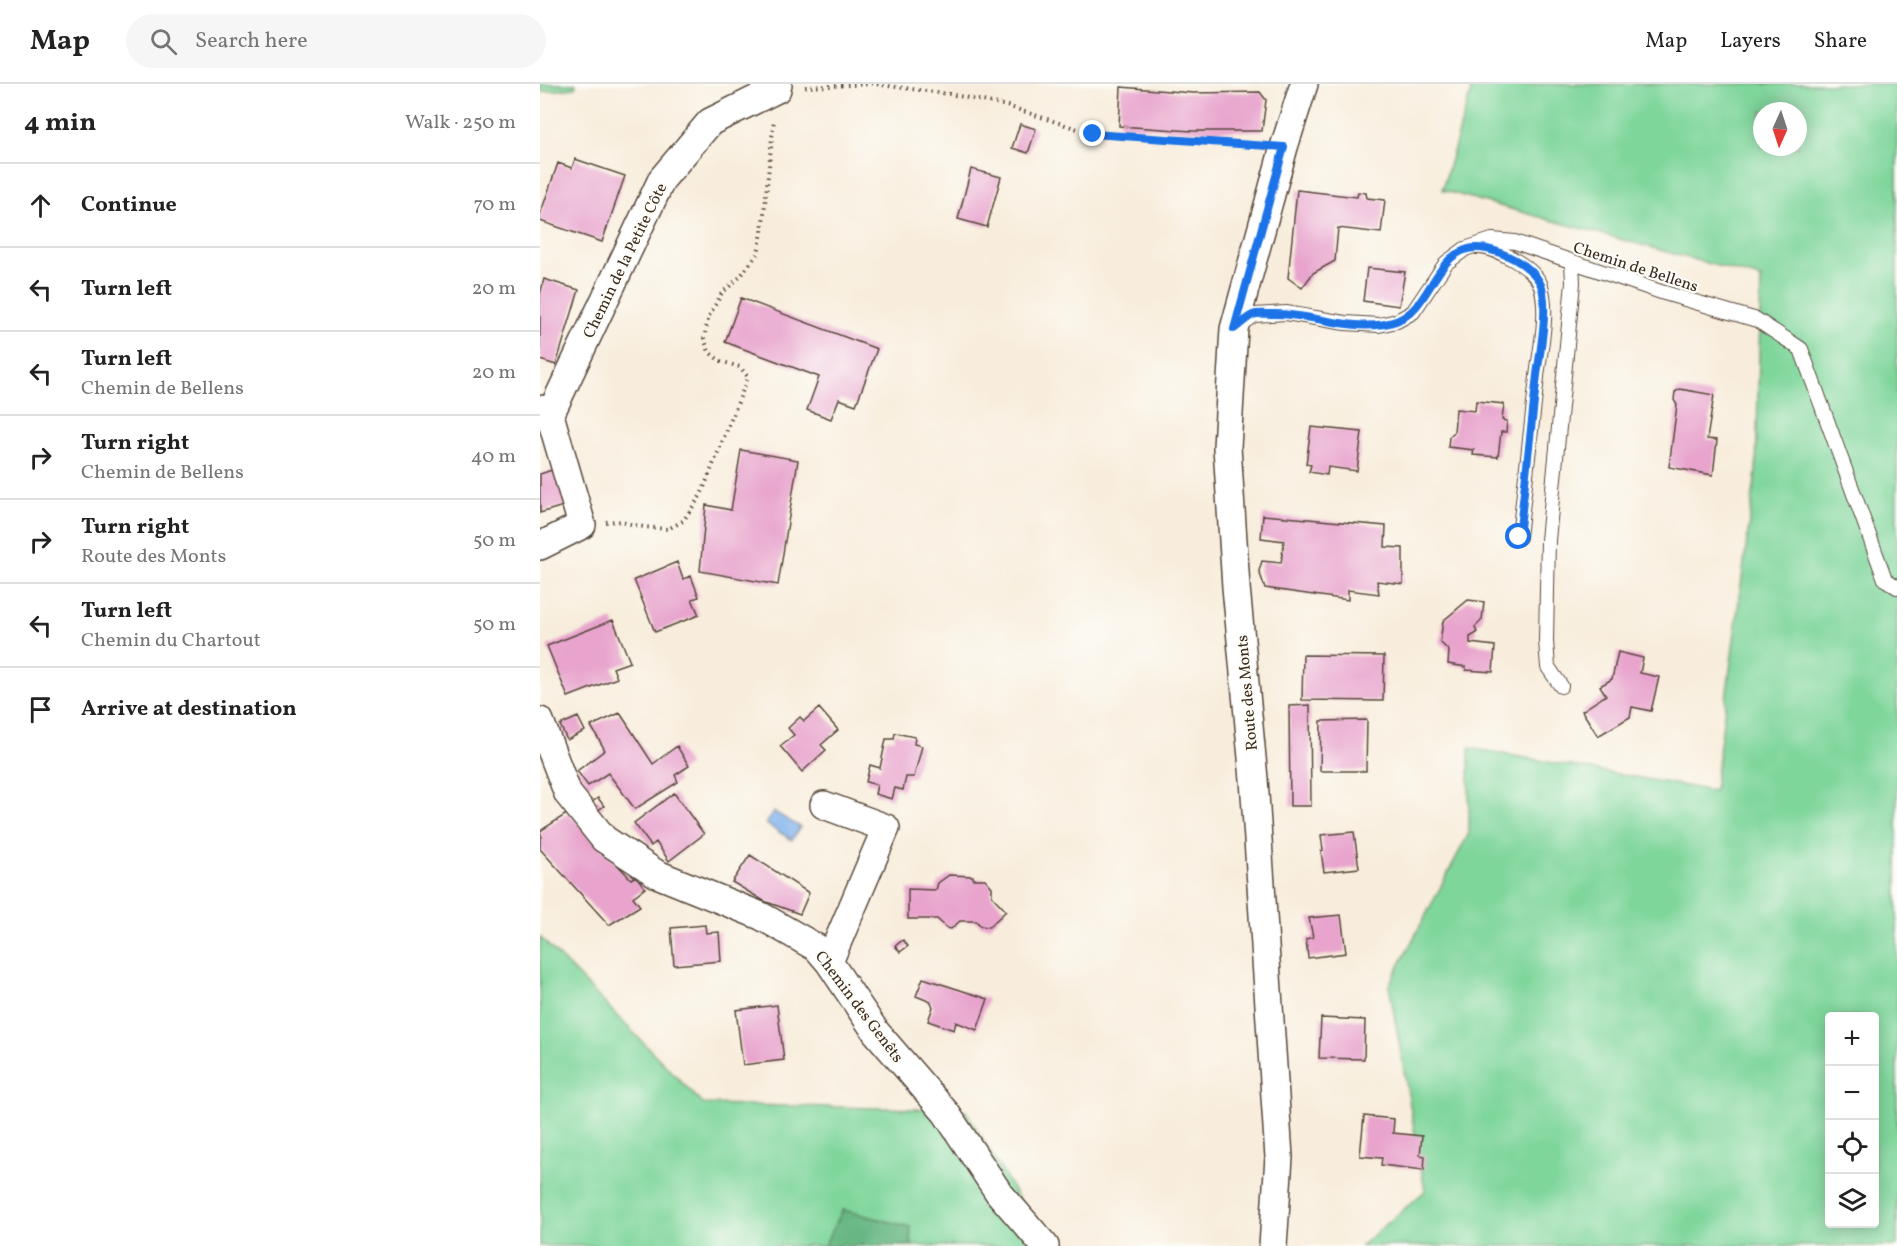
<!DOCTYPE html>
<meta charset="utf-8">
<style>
:root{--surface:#fff;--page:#f6f6f6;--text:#222;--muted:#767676;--line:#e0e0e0}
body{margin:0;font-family:Vollkorn,serif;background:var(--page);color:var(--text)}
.controls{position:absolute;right:18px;bottom:18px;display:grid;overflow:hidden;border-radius:6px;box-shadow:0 3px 15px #0003}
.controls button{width:54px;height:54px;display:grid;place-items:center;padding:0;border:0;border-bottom:2px solid var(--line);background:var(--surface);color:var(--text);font:30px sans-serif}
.compass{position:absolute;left:1213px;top:18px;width:54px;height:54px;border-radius:50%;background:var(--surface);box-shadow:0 3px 15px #0003;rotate:183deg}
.stop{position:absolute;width:18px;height:18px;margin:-14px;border:4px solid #1a73e8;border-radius:50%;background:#fff}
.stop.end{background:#1a73e8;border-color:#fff;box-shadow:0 2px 6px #0008}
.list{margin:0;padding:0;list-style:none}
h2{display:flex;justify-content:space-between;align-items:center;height:78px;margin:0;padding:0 24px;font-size:26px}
h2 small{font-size:20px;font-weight:400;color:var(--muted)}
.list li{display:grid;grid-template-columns:39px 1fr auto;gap:18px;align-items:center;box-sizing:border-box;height:84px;padding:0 24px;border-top:2px solid var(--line)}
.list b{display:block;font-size:22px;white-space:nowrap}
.list p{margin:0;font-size:20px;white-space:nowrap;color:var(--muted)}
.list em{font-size:20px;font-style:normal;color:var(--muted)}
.icon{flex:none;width:33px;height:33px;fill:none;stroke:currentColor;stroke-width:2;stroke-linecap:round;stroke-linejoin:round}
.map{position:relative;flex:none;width:1357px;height:1162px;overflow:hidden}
header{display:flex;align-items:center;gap:36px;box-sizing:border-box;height:84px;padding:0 30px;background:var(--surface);border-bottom:2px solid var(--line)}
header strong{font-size:28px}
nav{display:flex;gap:33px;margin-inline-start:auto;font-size:21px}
.search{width:420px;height:54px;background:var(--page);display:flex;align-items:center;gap:15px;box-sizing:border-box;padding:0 21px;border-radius:33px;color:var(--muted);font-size:22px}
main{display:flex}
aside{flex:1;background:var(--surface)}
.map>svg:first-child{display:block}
.green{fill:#7fd69b;stroke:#5d805c;stroke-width:1.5;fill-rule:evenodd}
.forest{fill:#67b783;stroke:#517050;stroke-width:1.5}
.water{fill:#80b2ed;stroke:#5e6e86;stroke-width:1.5}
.building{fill:#e8a4cd}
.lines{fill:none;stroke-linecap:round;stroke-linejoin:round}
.lane-casing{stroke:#57473a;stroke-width:16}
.street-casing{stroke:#57473a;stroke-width:30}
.path{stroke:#57473a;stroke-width:4;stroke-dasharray:1.5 4.5;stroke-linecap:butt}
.lane{stroke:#fff;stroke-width:14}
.street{stroke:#fff;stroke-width:27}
.route{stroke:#1a73e8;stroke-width:8}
.labels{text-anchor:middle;stroke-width:4.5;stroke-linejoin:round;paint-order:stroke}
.street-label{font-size:16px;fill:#3b2a1e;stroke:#fdfcf7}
</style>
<header>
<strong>Map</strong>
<div class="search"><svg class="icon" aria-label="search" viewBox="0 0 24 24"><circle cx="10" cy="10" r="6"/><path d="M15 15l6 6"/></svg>Search here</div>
<nav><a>Map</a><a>Layers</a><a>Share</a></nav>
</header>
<main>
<aside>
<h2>4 min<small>Walk · 250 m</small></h2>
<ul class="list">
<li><svg class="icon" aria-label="ahead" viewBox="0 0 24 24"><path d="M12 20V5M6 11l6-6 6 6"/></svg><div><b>Continue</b></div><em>70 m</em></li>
<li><svg class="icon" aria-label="left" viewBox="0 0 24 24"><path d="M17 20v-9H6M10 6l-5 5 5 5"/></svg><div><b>Turn left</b></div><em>20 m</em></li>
<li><svg class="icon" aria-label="left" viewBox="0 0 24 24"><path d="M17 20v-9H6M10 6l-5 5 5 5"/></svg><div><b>Turn left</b><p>Chemin de Bellens</p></div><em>20 m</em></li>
<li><svg class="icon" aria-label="right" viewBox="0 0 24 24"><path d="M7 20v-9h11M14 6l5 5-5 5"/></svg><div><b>Turn right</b><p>Chemin de Bellens</p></div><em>40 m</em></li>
<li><svg class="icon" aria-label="right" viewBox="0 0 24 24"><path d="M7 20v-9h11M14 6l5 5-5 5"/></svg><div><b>Turn right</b><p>Route des Monts</p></div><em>50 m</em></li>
<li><svg class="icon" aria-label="left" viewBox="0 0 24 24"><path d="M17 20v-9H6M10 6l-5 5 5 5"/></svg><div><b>Turn left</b><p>Chemin du Chartout</p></div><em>50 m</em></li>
<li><svg class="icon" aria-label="arrive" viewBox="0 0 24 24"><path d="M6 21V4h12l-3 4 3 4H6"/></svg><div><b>Arrive at destination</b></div></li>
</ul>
</aside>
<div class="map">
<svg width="1357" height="1162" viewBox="0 0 1357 1162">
<rect width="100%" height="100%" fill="#fdfcf7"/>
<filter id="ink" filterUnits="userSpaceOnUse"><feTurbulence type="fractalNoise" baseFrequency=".0167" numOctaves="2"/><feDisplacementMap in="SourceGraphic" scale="12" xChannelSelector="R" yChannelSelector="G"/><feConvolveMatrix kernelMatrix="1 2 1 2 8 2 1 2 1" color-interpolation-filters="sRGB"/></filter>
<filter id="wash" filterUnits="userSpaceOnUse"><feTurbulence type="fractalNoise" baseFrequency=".008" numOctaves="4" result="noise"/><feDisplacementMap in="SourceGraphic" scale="24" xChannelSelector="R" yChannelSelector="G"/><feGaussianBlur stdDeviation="1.35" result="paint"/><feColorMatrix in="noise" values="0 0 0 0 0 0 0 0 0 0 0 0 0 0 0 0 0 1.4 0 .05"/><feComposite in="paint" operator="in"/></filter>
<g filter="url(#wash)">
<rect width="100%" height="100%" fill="#f8eddc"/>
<!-- green -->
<path class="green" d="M0,0H36L35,4L0,8Z
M933,0H1357V1162H821L885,1107L849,901L929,749V664L1174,707L1216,388L1221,194L902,106ZM1222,27H1258V63H1222ZM1290,932H1334V1140H1290Z
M0,853L163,1020L425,1026L494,1140L520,1162H372L370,1143L303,1126L284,1162H0Z"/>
<!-- forest -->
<path class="forest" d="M303,1126L370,1143L372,1162H284Z"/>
<!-- water -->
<path class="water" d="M234,728L260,743L252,756L226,740Z"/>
<g id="blocks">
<!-- building -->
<path class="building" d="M581,3L653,9L720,8L726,16L722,47H652L579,42Z
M480,40L496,45L488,69L472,64Z
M35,75L85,92L62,158L0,137V131L18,79L32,84Z
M431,85L461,93L447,143L418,135Z
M757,106L817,113L818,108L826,109L827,114L845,116L841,149L798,144L795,177L773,189L762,204L748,194Z
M827,184L865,188L859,222L823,217Z
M4,195L39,206L16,281L0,276V211Z
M201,214L337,265L316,321L299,315L291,335L267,326L279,293L185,258Z
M1140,305L1174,311L1167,355L1177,356L1173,391L1129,383L1137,321L1134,316L1135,308Z
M936,317L964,320L962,336L967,337L966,348H961L958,373L933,371L934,366L908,363L909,353L914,348L916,325L935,327Z
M771,343L822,348L817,387L788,383L787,391L769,388L771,381L766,380Z
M201,366L258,376L238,501L160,487L166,421L191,426Z
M18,384L30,420L0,429V390Z
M723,431L846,442L845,463L863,464V500L837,497L839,510L808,506V516L725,504L719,487L722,477L741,479L744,457L721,454Z
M137,478L143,495L151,492L159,513L152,515L159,531L115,548L94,496Z
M928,516L944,518L942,536L935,543L937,549L930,553V559L955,562L953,588L926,586V583L908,580L909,567L900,558L903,537Z
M73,536L90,578L73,584L77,594L28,613L7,562Z
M1078,568L1103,574L1100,589L1119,593L1111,627L1092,623L1090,633L1058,652L1042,627L1066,611L1060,602L1072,595Z
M763,571L844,572L843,617L762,616Z
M770,621L771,722H750L749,622Z
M279,624L298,646L281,661L286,666L262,688L240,662L254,651L248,644L260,633L264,637Z
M80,629L113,680L137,662L149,682L135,691L138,698L95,725L68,689L48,702L37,687L65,666L51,642Z
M38,633L45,647L27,656L20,641Z
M827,636L826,687H780L781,637Z
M355,649L375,653L374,660L382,662L374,693H366L363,706L355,704L352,715L335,710L337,701L326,698L330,681L340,684L346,655H354Z
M134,709L164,750L129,777L116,758L111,762L94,739Z
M58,714L64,722L55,728L49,720Z
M28,729L91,795L96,792L105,804L93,813L100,822L69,841L0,765V755L2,753L0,747Z
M814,748L819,784L784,788L781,767L783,766L781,751Z
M210,771L269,809L260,830L224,817L192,798Z
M409,791L433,792V795H445L452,803V812L466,827L449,843L441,842L436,837H420L411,845L407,844L397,835H368V805L396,806L398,799Z
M801,831L806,869L768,874L766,855L773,853L769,834Z
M165,841L166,849L179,848L181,877L134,881L131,844Z
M363,856L368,862L360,868L355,862Z
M383,894L448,915L437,946L416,938L414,946L388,937L393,923L391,918L376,912Z
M237,921L244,976L203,981L196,926Z
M781,934L825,936L824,975L779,974Z
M824,1032L854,1035L853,1049L882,1052L880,1071L885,1072L884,1086L841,1081L842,1074L820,1072Z"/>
</g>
</g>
<g filter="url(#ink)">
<use href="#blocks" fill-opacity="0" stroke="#57473a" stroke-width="1.5"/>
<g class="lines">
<defs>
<path id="lane" d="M937,163C955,162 995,184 1001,202C1009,230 1000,265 997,293C991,347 985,400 979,453
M698,242L714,231L746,229L805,239L839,241L857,237L873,228L906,179L925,165L952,156L975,158L1121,208L1217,236L1261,265L1345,495L1357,503
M1021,602L1008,583L1006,557L1008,456L1033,199L1032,178"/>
<path id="street" d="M0,325L10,331L42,441L0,462
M10,331L122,95L170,38L237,5L238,0
M0,637L28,710L64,755L117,790L221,832L277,864L289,878L336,948L406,1029L459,1109L505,1162
M284,721L346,744L289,878
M733,1162L739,1073L714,695L696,503L687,363L694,245L744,63L764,0"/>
</defs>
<!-- lane casing -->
<use href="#lane" class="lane-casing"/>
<!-- street casing -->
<use href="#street" class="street-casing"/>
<!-- path -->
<path class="path" d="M265,3L334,0L409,10L467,22L553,50L719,61
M66,438L77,437L104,443L128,445L143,437L161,411L208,293L200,283L180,277L169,268L164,254L169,232L182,209L200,193L218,169L222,148L234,35"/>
<!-- lane -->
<use href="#lane" class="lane"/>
<!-- street -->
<use href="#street" class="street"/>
</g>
</g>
<g class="lines" filter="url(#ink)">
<!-- route -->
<path class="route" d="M553,50L744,63L694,245C700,241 706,234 713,231C718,229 725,230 731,230C770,228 818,251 856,237C890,225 893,174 928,165C949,159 992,179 1001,201C1009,222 1000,268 997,291C991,345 985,399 979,453"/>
</g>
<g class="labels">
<!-- street labels -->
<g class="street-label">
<text transform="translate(84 176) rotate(-64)" y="6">Chemin de la Petite Côte</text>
<text transform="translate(1096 182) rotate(18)" y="6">Chemin de Bellens</text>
<text transform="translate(706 609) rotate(-95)" y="6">Route des Monts</text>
<text transform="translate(320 922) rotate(53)" y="6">Chemin des Genêts</text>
</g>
</g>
</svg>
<div class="controls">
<button>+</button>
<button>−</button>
<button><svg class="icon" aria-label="locate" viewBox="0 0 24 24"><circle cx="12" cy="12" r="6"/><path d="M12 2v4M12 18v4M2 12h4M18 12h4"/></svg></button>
<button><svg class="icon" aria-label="layers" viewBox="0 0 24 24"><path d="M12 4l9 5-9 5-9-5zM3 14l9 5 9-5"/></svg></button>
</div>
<svg class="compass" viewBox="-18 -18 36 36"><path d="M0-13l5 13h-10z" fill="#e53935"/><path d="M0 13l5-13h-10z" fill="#767676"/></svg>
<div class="stop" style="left:979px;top:453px"></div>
<div class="stop end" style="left:553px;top:50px"></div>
</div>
</main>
